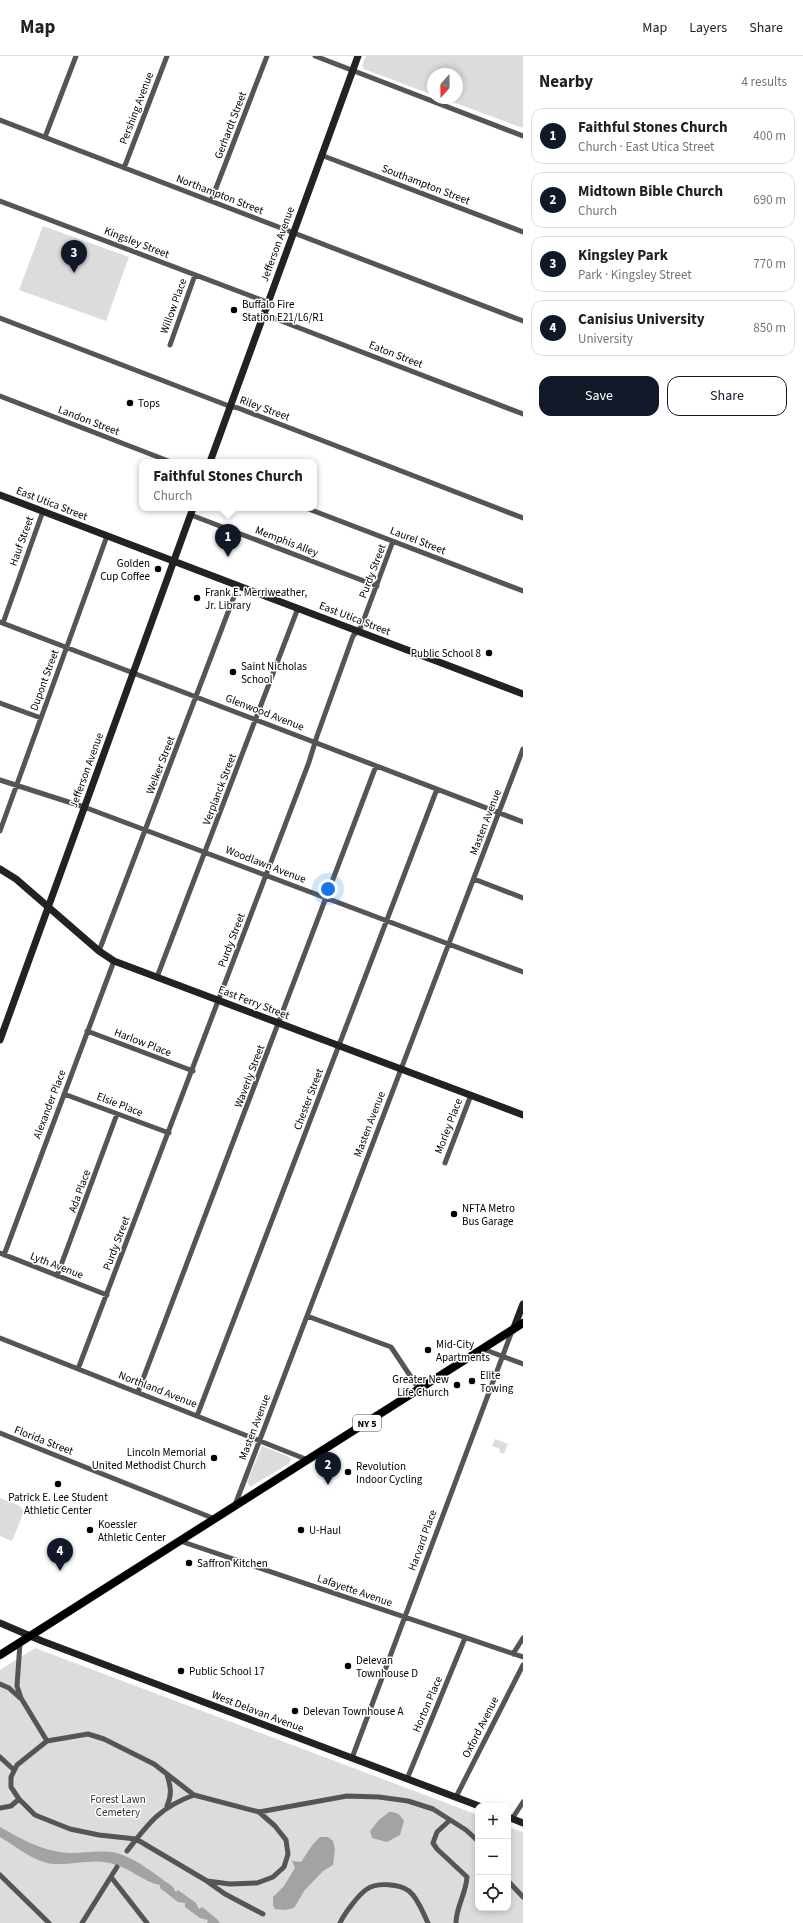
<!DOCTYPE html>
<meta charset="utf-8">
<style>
:root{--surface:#fff;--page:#f6f6f6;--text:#202124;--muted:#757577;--line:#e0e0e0;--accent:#111827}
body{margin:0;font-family:"Source Sans 3",sans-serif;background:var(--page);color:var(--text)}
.controls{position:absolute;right:12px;bottom:12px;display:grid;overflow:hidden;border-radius:8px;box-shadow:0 2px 6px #0003}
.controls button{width:36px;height:36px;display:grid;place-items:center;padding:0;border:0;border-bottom:1px solid var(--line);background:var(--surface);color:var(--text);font:20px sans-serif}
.compass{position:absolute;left:427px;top:12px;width:36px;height:36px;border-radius:50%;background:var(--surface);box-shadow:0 2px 6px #0003;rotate:200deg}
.you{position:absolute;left:328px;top:833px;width:14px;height:14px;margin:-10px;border:3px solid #fff;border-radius:50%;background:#1a73e8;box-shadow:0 0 0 6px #1a73e833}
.badge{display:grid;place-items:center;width:26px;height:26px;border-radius:50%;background:var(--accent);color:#fff;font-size:13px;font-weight:700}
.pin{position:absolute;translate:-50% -33px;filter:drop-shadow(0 1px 2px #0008)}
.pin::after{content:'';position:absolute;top:21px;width:14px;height:12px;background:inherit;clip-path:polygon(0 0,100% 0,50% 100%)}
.popup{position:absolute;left:139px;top:403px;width:178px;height:52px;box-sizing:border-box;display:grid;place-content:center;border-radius:8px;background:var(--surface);filter:drop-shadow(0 1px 3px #0005);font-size:13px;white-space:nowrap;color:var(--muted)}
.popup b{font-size:15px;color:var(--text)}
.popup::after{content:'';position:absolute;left:50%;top:100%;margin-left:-8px;border:8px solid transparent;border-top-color:var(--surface)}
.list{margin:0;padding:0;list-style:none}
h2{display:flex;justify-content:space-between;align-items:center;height:52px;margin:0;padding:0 16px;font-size:17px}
h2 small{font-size:13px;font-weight:400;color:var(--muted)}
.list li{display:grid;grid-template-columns:26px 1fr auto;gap:12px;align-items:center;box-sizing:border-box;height:56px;margin:0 8px 8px;padding:0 8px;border:1px solid var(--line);border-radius:12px}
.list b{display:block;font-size:15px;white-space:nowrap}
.list p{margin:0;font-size:13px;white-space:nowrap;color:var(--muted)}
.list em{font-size:13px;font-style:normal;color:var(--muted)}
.actions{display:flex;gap:8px;padding:12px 16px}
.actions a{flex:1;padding:9px 0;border:1px solid var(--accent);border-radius:12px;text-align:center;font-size:14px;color:var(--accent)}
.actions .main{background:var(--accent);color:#fff}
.icon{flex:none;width:22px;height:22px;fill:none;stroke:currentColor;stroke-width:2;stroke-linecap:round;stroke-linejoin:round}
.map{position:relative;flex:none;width:523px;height:1867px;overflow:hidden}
header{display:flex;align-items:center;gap:24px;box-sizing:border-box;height:56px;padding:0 20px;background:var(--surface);border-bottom:1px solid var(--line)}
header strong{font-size:19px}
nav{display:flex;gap:22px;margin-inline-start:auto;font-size:14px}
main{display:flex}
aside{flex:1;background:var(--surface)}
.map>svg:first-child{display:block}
.green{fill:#dcdcdc}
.water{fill:#a3a3a3}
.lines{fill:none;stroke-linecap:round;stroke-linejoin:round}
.primary-casing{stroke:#dbdbdb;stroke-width:9}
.street{stroke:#555;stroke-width:5}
.secondary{stroke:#222;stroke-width:7}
.primary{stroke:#000;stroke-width:8}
.poi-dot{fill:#000;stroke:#fff;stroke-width:1.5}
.labels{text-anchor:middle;stroke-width:3;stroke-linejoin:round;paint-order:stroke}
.shield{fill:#fff;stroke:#4c4c4c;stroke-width:1}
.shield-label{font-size:10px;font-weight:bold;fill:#000}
.street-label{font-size:11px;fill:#000;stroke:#fff}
.poi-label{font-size:11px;fill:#000;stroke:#fff;text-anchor:start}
.park-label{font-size:11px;fill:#333;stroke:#fff}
</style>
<header>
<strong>Map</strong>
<nav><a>Map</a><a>Layers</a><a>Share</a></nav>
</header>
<main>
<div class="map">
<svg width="523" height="1867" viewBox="0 0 523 1867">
<rect width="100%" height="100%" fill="#fff"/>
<!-- green -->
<path class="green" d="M366,0H523V72L442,42H457V18H433V39L364,13L362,10Z
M43,170L129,201L106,265L19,234Z
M495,1383L508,1388L504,1398L499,1396L500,1393L492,1390Z
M262,1390L287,1400L291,1403L290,1407L250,1431L247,1426Z
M0,1442L20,1450L24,1456L12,1485L0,1480Z
M35,1592L478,1759V1852H508V1771L523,1776V1867H0V1614Z"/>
<!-- water -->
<path class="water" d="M389,1756C397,1756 400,1758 404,1765L400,1779L387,1786L372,1782L370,1775L379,1764Z
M0,1771C23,1784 44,1796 71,1797C86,1797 106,1793 120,1798C138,1804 156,1819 172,1830L176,1836L178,1834L196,1847L199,1853L202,1851L217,1863L220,1867H207L208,1864L200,1862L185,1851V1847L178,1846L160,1832V1829C143,1826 130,1812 113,1808C93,1802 75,1809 55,1808C35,1807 17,1791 0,1781Z
M320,1781H328L333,1785L335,1794L333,1809L323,1815L304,1835L294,1852L285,1854L275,1853L273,1849V1841L284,1830L295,1812L292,1805L301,1806L313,1788Z"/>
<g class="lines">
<defs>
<path id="primary" d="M0,1599L523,1267"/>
</defs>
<!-- primary casing -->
<use href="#primary" class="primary-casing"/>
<!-- street -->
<path class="street" d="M315,0L523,80
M0,64L523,265
M45,81L76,0
M321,99L523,176
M124,112L167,0
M0,145L267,246
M211,145L267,0
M263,258L523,358
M0,262L229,350L238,352L523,462
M170,289L195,219
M0,340L171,406
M306,452L523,535
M191,459L377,530
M0,566L523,766
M3,567L43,455
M0,647L41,662
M0,724L84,751L523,916
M0,775L107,480
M474,823L523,842
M99,895L238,530
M157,921L298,552
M87,975L193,1015
M64,1038L169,1077
M445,1107L471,1039
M0,1197L107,1239
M4,1199L114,905
M57,1220L117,1058
M307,1260L391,1291L419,1333
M0,1282L308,1404
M483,1293L523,1308
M78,1313L309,706L317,680L353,580L361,571L393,485
M138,1336L376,710
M197,1360L437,733
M0,1377L215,1463
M235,1449L523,693
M180,1485L523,1601
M20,1587L17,1630L21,1642L47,1685
M513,1598L523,1582
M0,1628L9,1632L20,1642
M0,1701L14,1714
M352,1702L512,1275
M167,1719C171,1731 172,1739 167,1750
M407,1723L465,1582
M456,1741L523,1609
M0,1752L11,1750L19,1743
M259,1756L275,1770L286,1784L288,1798L284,1811L273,1821L257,1827L230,1828L207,1825L136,1783L99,1779L70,1773L35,1759L19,1743L11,1731V1721L17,1709L47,1685L88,1678L104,1683L154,1708L194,1739L259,1756L347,1740L379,1741L408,1745L433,1753L466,1774L478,1785
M512,1763L523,1746
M450,1764L437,1776L433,1787L437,1793L467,1821C466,1838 456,1851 456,1867
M127,1795C148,1768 160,1751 194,1739
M0,1819L49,1867
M111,1821L147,1867
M508,1825L523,1841
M208,1826L225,1838L263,1858
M82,1867L117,1811
M340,1867C344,1858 359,1838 367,1833C377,1826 400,1828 409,1835C418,1842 423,1857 428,1867"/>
<!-- secondary -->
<path class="secondary" d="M210,406L358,0
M0,439L523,638
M0,813L16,823L99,895L114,905L523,1059
M0,984L193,452
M513,1274L523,1248
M0,1567L42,1585L479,1750
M508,1761L523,1767"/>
<!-- primary -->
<use href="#primary" class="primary"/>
</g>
<!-- markers -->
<g class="poi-dot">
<circle cx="234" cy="254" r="4"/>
<circle cx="130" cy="347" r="4"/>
<circle cx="158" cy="513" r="4"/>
<circle cx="197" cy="542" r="4"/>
<circle cx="489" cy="597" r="4"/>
<circle cx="233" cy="616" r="4"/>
<circle cx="454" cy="1158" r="4"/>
<circle cx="428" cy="1294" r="4"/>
<circle cx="472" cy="1325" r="4"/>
<circle cx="457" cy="1329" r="4"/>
<circle cx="214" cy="1402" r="4"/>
<circle cx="348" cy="1416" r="4"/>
<circle cx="58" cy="1428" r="4"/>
<circle cx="90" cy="1474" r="4"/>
<circle cx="301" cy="1474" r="4"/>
<circle cx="189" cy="1507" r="4"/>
<circle cx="348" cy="1610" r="4"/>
<circle cx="181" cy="1615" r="4"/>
<circle cx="295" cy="1655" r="4"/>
</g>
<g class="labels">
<!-- shield labels -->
<rect class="shield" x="353" y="1359" width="28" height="16" rx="3"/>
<g class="shield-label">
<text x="367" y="1371">NY 5</text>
</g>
<!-- street labels -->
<g class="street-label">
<text transform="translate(136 52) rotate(-69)" y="4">Pershing Avenue</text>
<text transform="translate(230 69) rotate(-69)" y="4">Gerhardt Street</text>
<text transform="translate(426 128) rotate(21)" y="4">Southampton Street</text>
<text transform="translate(220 138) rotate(21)" y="4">Northampton Street</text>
<text transform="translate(137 186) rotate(21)" y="4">Kingsley Street</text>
<text transform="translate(277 188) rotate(-70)" y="4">Jefferson Avenue</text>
<text transform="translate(173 250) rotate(-70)" y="4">Willow Place</text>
<text transform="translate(396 298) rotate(21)" y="4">Eaton Street</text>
<text transform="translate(265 352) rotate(20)" y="4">Riley Street</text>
<text transform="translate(89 364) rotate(21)" y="4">Landon Street</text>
<text transform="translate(52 447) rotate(21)" y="4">East Utica Street</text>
<text transform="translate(418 484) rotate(21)" y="4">Laurel Street</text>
<text transform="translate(21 485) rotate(-70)" y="4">Hauf Street</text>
<text transform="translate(287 485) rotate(21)" y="4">Memphis Alley</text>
<text transform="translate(372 515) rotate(-69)" y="4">Purdy Street</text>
<text transform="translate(355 562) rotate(21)" y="4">East Utica Street</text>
<text transform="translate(44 624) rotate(-70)" y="4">Dupont Street</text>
<text transform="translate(265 656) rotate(21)" y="4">Glenwood Avenue</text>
<text transform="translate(160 709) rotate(-69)" y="4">Welker Street</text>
<text transform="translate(86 714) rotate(-70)" y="4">Jefferson Avenue</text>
<text transform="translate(219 733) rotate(-69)" y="4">Verplanck Street</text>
<text transform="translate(485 766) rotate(-69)" y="4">Masten Avenue</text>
<text transform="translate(266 808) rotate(21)" y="4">Woodlawn Avenue</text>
<text transform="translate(231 884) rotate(-69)" y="4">Purdy Street</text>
<text transform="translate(254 946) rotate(21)" y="4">East Ferry Street</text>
<text transform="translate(143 986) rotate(21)" y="4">Harlow Place</text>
<text transform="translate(249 1020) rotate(-69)" y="4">Waverly Street</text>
<text transform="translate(308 1043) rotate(-69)" y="4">Chester Street</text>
<text transform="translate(49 1048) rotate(-69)" y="4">Alexander Place</text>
<text transform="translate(120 1048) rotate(21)" y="4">Elsie Place</text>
<text transform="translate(369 1068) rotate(-69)" y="4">Masten Avenue</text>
<text transform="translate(448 1070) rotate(-69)" y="4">Morley Place</text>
<text transform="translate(79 1135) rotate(-70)" y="4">Ada Place</text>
<text transform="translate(116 1187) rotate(-69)" y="4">Purdy Street</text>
<text transform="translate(57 1209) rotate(21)" y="4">Lyth Avenue</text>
<text transform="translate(158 1333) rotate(21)" y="4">Northland Avenue</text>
<text transform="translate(254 1371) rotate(-69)" y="4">Masten Avenue</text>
<text transform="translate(44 1384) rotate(21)" y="4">Florida Street</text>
<text transform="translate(422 1484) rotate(-70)" y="4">Harvard Place</text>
<text transform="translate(355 1534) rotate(19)" y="4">Lafayette Avenue</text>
<text transform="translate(427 1648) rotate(-67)" y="4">Horton Place</text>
<text transform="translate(258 1655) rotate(21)" y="4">West Delavan Avenue</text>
<text transform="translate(480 1671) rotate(-63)" y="4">Oxford Avenue</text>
</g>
<!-- poi labels -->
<g class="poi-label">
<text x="242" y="252">Buffalo Fire<tspan x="242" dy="13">Station E21/L6/R1</tspan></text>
<text x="138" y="351">Tops</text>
<text x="150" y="511" text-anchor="end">Golden<tspan x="150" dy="13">Cup Coffee</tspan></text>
<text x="205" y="540">Frank E. Merriweather,<tspan x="205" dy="13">Jr. Library</tspan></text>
<text x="481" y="601" text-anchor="end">Public School 8</text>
<text x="241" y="614">Saint Nicholas<tspan x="241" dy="13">School</tspan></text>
<text x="462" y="1156">NFTA Metro<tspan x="462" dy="13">Bus Garage</tspan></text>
<text x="436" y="1292">Mid-City<tspan x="436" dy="13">Apartments</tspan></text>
<text x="480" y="1323">Elite<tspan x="480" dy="13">Towing</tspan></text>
<text x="449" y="1327" text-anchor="end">Greater New<tspan x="449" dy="13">Life Church</tspan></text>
<text x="206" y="1400" text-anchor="end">Lincoln Memorial<tspan x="206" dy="13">United Methodist Church</tspan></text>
<text x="356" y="1414">Revolution<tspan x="356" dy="13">Indoor Cycling</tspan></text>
<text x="58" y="1445" text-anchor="middle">Patrick E. Lee Student<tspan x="58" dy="13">Athletic Center</tspan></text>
<text x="98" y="1472">Koessler<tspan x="98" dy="13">Athletic Center</tspan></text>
<text x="309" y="1478">U-Haul</text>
<text x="197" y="1511">Saffron Kitchen</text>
<text x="356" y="1608">Delevan<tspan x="356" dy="13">Townhouse D</tspan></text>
<text x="189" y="1619">Public School 17</text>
<text x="303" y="1659">Delevan Townhouse A</text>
</g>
<!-- park labels -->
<g class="park-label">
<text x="118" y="1747">Forest Lawn<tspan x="118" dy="13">Cemetery</tspan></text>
</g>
</g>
</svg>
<div class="controls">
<button>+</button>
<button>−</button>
<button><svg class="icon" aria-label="locate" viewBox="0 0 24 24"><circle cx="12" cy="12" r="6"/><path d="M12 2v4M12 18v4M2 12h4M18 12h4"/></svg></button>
</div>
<svg class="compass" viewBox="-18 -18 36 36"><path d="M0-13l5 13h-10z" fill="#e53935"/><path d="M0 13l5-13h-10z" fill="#757577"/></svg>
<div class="you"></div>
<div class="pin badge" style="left:228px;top:501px">1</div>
<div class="popup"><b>Faithful Stones Church</b>Church</div>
<div class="pin badge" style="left:328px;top:1429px">2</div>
<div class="pin badge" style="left:74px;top:217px">3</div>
<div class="pin badge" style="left:60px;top:1515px">4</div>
</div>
<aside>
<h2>Nearby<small>4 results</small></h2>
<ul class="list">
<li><span class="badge">1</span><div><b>Faithful Stones Church</b><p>Church · East Utica Street</p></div><em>400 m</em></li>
<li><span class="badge">2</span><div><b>Midtown Bible Church</b><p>Church</p></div><em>690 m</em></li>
<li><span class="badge">3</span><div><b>Kingsley Park</b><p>Park · Kingsley Street</p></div><em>770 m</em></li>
<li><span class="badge">4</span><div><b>Canisius University</b><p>University</p></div><em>850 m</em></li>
</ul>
<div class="actions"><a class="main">Save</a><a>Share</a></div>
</aside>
</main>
